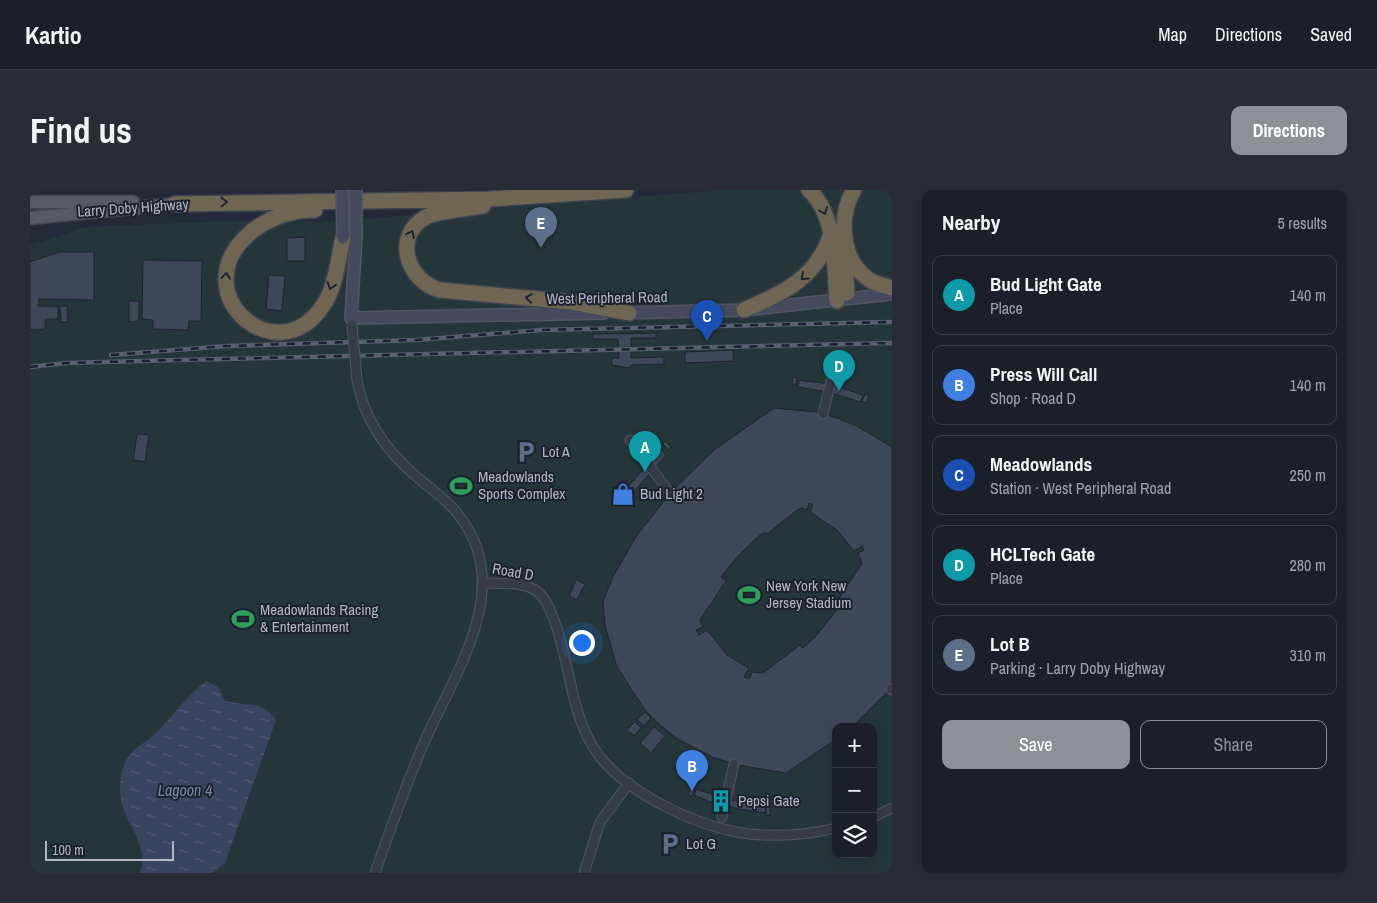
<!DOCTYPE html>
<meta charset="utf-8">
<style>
:root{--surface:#1a1f2a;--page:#272c36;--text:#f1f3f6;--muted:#9fa2a8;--line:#383d47;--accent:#8c9099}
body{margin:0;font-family:"Archivo Narrow",sans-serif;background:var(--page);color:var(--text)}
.controls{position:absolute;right:15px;bottom:15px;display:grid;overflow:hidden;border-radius:10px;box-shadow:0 2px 12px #0003}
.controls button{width:45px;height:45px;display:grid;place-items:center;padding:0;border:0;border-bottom:1px solid var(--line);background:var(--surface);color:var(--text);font:25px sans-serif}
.scale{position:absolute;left:15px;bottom:12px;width:129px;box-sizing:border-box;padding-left:5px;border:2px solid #b1b6c5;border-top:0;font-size:14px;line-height:18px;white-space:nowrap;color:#b1b6c5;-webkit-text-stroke:4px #1b212d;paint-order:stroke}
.you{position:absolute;left:551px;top:452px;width:18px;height:18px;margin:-12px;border:4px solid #fff;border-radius:50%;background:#1a73e8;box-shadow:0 0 0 8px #1a73e833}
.badge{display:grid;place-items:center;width:32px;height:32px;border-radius:50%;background:var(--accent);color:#fff;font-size:16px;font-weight:700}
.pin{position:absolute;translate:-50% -41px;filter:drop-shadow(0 1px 2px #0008)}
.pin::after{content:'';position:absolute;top:26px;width:18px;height:15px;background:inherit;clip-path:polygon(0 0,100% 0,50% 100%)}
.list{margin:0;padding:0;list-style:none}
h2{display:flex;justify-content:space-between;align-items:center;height:65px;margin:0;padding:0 20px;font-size:21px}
h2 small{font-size:16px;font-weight:400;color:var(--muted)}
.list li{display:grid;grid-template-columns:32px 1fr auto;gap:15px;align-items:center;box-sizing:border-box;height:80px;margin:0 10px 10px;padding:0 10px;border:1px solid var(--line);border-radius:10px}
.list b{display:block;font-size:19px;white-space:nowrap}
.list p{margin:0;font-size:16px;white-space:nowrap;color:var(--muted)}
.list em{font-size:16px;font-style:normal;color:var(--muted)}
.actions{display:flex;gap:10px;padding:15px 20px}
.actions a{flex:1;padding:11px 0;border:1px solid var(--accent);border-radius:10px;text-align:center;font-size:18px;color:var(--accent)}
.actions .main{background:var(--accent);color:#fff}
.icon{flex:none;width:28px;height:28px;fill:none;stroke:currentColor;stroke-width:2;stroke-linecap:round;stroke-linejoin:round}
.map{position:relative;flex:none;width:862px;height:683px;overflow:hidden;border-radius:10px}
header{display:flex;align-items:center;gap:30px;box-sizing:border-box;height:70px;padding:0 25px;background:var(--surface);border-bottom:1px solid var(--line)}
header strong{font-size:24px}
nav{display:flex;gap:28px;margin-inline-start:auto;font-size:18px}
.intro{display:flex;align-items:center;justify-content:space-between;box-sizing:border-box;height:120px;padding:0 30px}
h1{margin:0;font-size:35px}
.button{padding:12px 22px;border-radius:10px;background:var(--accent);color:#fff;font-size:18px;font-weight:700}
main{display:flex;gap:30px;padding:0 30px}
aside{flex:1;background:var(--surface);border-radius:10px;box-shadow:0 2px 12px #0003}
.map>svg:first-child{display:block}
.pitch{fill:#25363a;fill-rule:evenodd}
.water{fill:url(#water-ripples)}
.building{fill:#3e4758;stroke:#1d232f;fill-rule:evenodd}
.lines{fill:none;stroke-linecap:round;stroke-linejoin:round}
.street-casing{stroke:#515663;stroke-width:11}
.secondary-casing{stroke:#515663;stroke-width:14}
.primary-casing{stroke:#3f4552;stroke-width:15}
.highway-casing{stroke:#3e4350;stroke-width:18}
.street{stroke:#363b48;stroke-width:9}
.secondary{stroke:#444a5b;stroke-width:11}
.primary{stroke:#545a68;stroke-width:12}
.highway{stroke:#6e6653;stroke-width:15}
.rail-casing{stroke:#585f6f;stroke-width:4.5}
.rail{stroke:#1b212d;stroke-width:2.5;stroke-dasharray:8;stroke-linecap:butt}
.street-bridge-casing{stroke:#515663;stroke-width:11;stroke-linecap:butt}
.secondary-bridge-casing{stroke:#515663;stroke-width:14;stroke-linecap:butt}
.street-bridge{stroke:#363b48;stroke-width:9}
.secondary-bridge{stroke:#444a5b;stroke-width:11}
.oneway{stroke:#1f242f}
.labels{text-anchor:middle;stroke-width:4;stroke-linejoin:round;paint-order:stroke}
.street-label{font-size:15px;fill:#b1b6c5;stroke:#1b212d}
.poi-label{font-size:15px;fill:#b1b6c5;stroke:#1b212d;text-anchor:start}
.water-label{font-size:16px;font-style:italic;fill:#7a8aab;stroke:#1b212d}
</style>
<header>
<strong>Kartio</strong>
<nav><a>Map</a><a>Directions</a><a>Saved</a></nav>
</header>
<div class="intro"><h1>Find us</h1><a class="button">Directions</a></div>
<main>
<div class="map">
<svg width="862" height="683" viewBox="0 0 862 683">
<defs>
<pattern id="water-ripples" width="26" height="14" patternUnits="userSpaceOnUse" patternTransform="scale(1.25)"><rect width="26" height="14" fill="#384561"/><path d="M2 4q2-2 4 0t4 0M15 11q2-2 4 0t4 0" fill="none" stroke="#525e76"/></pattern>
</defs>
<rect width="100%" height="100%" fill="#222938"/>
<!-- pitch -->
<path class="pitch" d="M692,0H862V683H0V55L53,38L74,36L226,30L293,32ZM806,537H843V664H806Z"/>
<!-- water -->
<path class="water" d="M176,491L188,497L195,511C217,517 232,509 246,530L195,673L182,683H110C119,658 99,637 92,614C88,599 90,575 101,563C108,555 118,551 125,544C143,526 156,507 176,491Z"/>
<!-- building -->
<path class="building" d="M275,47V71H257V48Z
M29,62H64V110L9,109L8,116L28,117V129H15V139L0,140V72Z
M113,70L172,71L171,131H159L158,140L123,139V130L112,129Z
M239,85L255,86L252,121L236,119Z
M99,111H109V131L99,132Z
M30,116H37L38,132H31Z
M626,143V148H601V168L634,167V174L602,175L599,178L582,175V168H589L588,149H563V144Z
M703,160L704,171L655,173V162Z
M763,187L767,188L766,195H762Z
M769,190L800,194L833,205L831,212L798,202L768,197Z
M835,204L839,206L836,213L832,211Z
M744,218L787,222L807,228L827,236L862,257V497L822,537H806V549L756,583L707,575L682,567L646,548L629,534L615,520L587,477L575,436L573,411L584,385L607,345L642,301L684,260ZM779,313L783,315L780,322L807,340L824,361L832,356L834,360L828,363L832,373L806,413L810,416L786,446L773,458L770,455L733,483L722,482L719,489L714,487L719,478L697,465L677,440L669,445L666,440L673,437L670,430L696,391L691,387L708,366L731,344L735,342L737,344L766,321L771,318L777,320Z
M107,244L119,245L115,272L103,270Z
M635,251L641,257L638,260L633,254Z
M631,259L636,265L601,305L595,300Z
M591,300L598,305L595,308L589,304Z
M546,390L555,394L547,410L539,406Z
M615,522L621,528L614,536L607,530Z
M605,532L611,538L604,546L597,540Z
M624,537L635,546L621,563L610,553Z
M661,597L665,599L661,607L658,605Z
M666,599L700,610L736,615L735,623L709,619L680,612L664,605Z
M736,617H740V626L736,625Z"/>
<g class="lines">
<defs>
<path id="street" d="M327,190C334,230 357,262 388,288C401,299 416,309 427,323C488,397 424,483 393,555C375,597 360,640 345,683
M793,224L804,179
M600,250L640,303
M453,393C469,394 495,391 508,402C529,420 538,489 546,516C551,534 559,553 570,567C601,606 671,638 719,644C748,647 777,645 806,638
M861,499L862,500
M692,627L704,574
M843,627L862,618
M554,683L570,632L599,593"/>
<path id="secondary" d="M593,123L714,120L862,104
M321,128L574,123
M321,128L326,48"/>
<path id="primary" d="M0,12H103
M0,28L145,14"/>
<path id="highway" d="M779,0C807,26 804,75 807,111
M824,0C808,26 811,69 837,88C844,94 853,95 862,98
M145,14L459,9L596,0
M453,16C439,19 407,21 396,27C362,46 377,91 410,100L540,112L599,123
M285,20C262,20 239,28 221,42C150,102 248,187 294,114C306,96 308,69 313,48
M814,56L817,103
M714,120C752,103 786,89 800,46"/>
</defs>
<!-- street casing -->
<use href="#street" class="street-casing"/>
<!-- secondary casing -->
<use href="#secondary" class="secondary-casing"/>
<!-- primary casing -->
<use href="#primary" class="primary-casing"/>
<!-- highway casing -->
<use href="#highway" class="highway-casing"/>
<!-- street -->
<use href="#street" class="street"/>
<!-- secondary -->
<use href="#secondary" class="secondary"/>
<!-- primary -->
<use href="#primary" class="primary"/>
<!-- highway -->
<use href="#highway" class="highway"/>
<defs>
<path id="rail" d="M81,165L197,156L386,150L511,140L860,132
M0,177L36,173L149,170L861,153"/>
</defs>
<!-- rail casing -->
<use href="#rail" class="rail-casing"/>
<!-- rail -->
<use href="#rail" class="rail"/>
<defs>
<path id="street-bridge" d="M322,135L327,190"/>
<path id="secondary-bridge" d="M312,0L313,48
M326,0V48"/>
</defs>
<!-- street-bridge casing -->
<use href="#street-bridge" class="street-bridge-casing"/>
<!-- secondary-bridge casing -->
<use href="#secondary-bridge" class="secondary-bridge-casing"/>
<!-- street-bridge -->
<use href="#street-bridge" class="street-bridge"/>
<!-- secondary-bridge -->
<use href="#secondary-bridge" class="secondary-bridge"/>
</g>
<!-- one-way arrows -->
<defs><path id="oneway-chevron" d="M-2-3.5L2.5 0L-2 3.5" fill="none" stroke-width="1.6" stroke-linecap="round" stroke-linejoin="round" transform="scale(1.25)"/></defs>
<g class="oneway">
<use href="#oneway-chevron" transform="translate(194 12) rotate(-1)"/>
<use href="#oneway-chevron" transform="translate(794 21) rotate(67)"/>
<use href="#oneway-chevron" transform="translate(381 44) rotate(-65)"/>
<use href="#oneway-chevron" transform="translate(196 86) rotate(-85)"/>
<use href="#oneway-chevron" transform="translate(774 87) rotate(137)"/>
<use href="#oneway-chevron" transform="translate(301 96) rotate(107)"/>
<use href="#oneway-chevron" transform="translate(499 108) rotate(-174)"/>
</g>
<!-- icons -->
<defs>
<symbol id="parking-bare" viewBox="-9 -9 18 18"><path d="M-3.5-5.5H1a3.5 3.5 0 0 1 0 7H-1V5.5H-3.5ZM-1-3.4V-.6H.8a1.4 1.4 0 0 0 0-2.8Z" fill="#5c6f8a" stroke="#1b212d" stroke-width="2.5" paint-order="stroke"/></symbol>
<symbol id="stadium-bare" viewBox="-9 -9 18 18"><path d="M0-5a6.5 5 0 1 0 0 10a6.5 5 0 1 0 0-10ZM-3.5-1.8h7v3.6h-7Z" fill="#2e9e5b" stroke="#1b212d" stroke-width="2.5" paint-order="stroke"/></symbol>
<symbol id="shop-bare" viewBox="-9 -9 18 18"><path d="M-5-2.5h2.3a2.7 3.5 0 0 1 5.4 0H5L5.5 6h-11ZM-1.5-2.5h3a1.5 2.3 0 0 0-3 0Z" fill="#3f7fe0" stroke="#1b212d" stroke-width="2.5" paint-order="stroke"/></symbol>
<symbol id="building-bare" viewBox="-9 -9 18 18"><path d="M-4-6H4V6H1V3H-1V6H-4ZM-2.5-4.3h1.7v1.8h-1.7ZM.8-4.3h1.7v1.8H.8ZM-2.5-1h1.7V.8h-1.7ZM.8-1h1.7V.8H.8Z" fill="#0f9aa8" stroke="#1b212d" stroke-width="2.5" paint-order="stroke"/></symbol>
</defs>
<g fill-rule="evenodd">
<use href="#parking-bare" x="480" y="246" width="32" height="32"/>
<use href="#stadium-bare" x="415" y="280" width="32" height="32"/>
<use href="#shop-bare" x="577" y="288" width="32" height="32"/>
<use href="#stadium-bare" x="703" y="389" width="32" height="32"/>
<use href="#stadium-bare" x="197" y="413" width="32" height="32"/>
<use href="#building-bare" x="675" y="595" width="32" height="32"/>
<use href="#parking-bare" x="624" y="638" width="32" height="32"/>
</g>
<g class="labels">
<!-- street labels -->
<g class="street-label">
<text transform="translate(103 18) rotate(-4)" y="5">Larry Doby Highway</text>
<text transform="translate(577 108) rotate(-1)" y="5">West Peripheral Road</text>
<text transform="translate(483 382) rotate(10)" y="5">Road D</text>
</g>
<!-- poi labels -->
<g class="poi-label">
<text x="512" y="267">Lot A</text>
<text x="448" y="292">Meadowlands<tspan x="448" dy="17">Sports Complex</tspan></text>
<text x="610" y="309">Bud Light 2</text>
<text x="736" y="401">New York New<tspan x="736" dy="17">Jersey Stadium</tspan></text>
<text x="230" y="425">Meadowlands Racing<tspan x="230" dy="17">&amp; Entertainment</tspan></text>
<text x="708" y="616">Pepsi Gate</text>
<text x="656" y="659">Lot G</text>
</g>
<!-- water labels -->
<g class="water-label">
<text x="155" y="606">Lagoon 4</text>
</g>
</g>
</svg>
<div class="controls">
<button>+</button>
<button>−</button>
<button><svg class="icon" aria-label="layers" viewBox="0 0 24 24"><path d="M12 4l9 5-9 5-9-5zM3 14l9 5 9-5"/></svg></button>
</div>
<div class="scale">100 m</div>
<div class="you"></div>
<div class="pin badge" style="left:615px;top:282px;background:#0f9aa8">A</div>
<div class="pin badge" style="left:662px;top:601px;background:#3f7fe0">B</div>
<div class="pin badge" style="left:677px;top:151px;background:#1a4fb4">C</div>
<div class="pin badge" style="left:809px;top:201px;background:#0f9aa8">D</div>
<div class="pin badge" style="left:511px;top:58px;background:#5c6f8a">E</div>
</div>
<aside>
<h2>Nearby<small>5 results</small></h2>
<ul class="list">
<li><span class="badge" style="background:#0f9aa8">A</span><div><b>Bud Light Gate</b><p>Place</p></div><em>140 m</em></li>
<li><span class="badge" style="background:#3f7fe0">B</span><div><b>Press Will Call</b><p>Shop · Road D</p></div><em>140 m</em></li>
<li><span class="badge" style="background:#1a4fb4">C</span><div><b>Meadowlands</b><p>Station · West Peripheral Road</p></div><em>250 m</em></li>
<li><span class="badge" style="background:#0f9aa8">D</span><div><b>HCLTech Gate</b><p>Place</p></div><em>280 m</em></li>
<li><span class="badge" style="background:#5c6f8a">E</span><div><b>Lot B</b><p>Parking · Larry Doby Highway</p></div><em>310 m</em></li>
</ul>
<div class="actions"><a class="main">Save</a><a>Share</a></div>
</aside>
</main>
